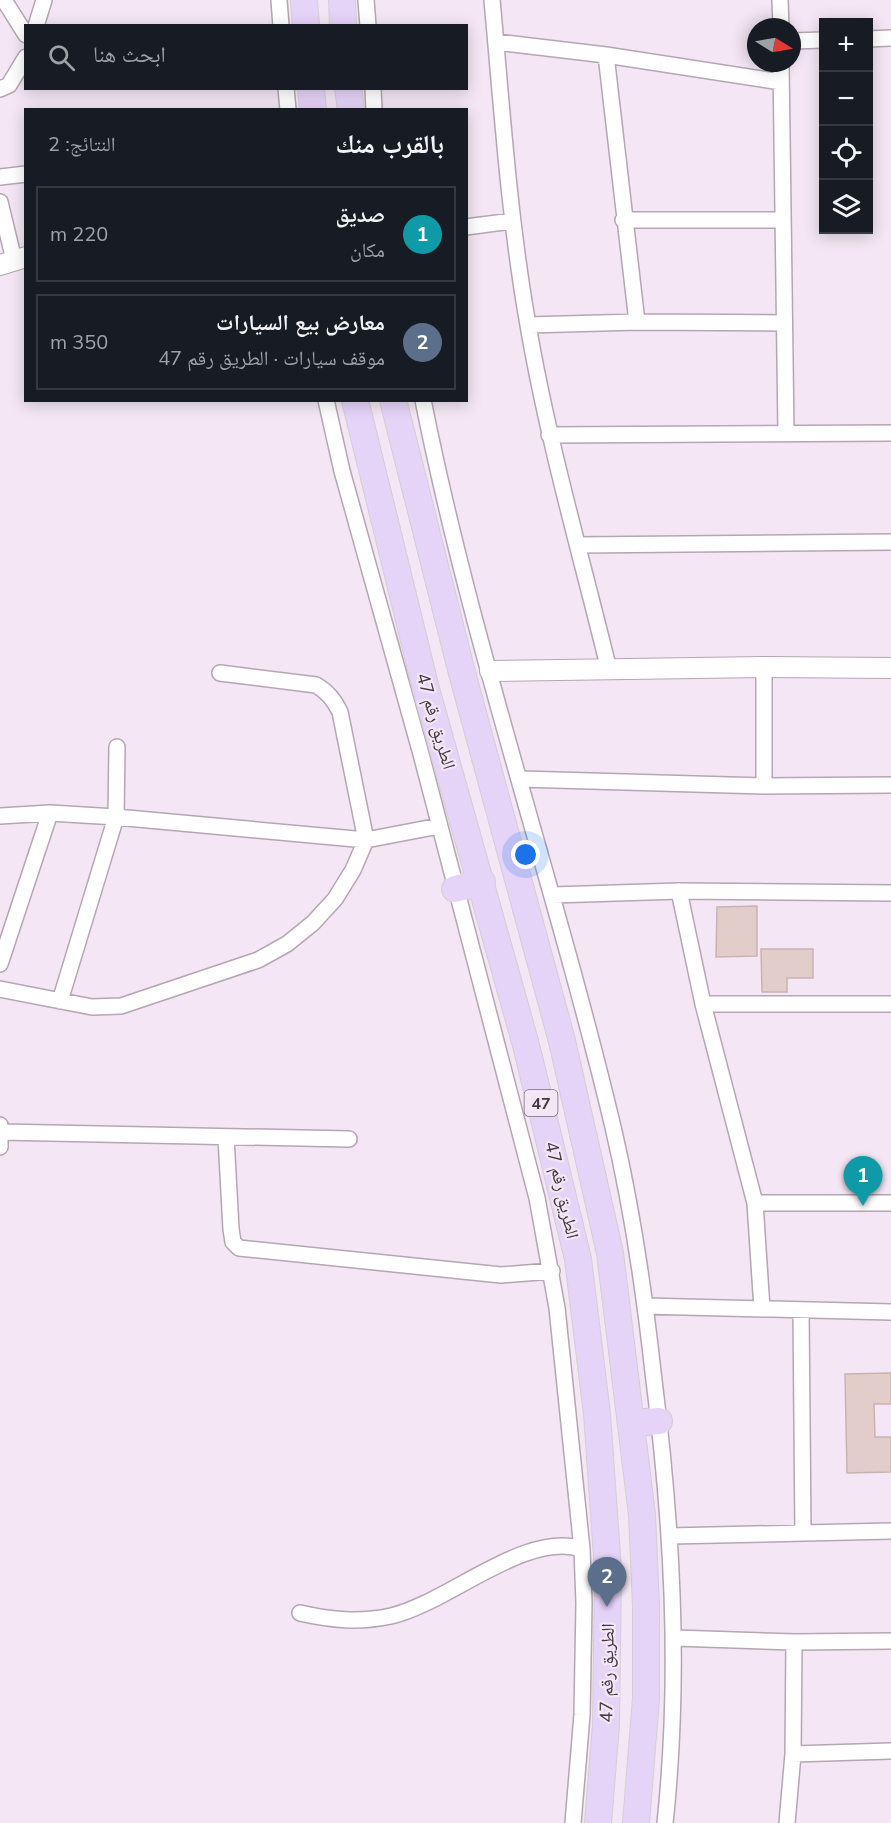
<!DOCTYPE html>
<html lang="ar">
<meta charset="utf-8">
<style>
:root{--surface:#171b24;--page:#242831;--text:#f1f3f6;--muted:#9ea1a6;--line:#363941;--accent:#b45309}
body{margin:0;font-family:"Nunito Sans","Noto Naskh Arabic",sans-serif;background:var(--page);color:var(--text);direction:rtl}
.controls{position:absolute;right:18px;top:18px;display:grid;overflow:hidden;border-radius:0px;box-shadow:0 3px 15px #0003}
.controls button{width:54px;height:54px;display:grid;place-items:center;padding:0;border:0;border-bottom:2px solid var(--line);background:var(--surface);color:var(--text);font:30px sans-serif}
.compass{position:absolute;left:747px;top:18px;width:54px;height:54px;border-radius:50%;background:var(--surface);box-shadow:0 3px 15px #0003;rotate:101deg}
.you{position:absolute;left:526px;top:855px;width:21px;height:21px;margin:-15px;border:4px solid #fff;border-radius:50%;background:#1a73e8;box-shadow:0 0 0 9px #1a73e833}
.badge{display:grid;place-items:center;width:39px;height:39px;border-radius:50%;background:var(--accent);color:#fff;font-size:20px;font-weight:700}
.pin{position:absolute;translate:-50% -50px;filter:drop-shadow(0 2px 3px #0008)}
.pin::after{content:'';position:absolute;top:32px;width:21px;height:18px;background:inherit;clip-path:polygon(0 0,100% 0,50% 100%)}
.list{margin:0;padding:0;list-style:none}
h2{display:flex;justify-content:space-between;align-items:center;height:78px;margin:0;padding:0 24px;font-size:26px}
h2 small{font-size:20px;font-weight:400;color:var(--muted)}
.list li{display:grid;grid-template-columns:39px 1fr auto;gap:18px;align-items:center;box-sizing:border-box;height:96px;margin:0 12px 12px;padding:0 12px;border:2px solid var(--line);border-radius:0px}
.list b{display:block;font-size:22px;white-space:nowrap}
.list p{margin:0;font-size:20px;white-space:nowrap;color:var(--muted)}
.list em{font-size:20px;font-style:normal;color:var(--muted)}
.icon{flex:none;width:33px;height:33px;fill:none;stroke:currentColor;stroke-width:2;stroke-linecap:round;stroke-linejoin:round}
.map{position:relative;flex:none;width:891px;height:1823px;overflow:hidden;direction:ltr}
.search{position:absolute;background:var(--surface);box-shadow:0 3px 15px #0003;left:24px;top:24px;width:444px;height:66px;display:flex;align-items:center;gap:15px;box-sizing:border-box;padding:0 21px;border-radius:0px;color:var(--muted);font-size:22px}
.panel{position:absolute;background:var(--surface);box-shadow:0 3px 15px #0003;left:24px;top:108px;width:444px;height:294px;border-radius:0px;direction:rtl}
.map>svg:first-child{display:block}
.building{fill:#e2cdca;stroke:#c8b3b0;stroke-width:1.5}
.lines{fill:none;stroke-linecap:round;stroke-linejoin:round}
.minor-casing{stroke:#b4a6b3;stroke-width:18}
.tertiary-casing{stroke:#b4a6b3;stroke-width:22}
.trunk-casing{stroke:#d1d0d1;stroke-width:28}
.minor{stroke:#fff;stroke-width:15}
.tertiary{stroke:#fff;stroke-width:20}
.trunk{stroke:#e6d3f8;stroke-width:26}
.labels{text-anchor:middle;stroke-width:4.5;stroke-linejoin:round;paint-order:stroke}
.shield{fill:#f4e6f4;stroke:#766e76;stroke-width:1.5}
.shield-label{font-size:16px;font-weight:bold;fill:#403a40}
.street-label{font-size:18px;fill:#403a40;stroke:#f4e6f4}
</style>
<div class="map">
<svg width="891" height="1823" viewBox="0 0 891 1823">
<rect width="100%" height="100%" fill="#f4e6f4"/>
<!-- building -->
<path class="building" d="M757,906V956L716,957L717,907Z
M761,949H813V978H787V992H762Z
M891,1373V1404H874L875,1437H891V1472L847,1473L845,1374Z"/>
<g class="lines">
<defs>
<path id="minor" d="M4,0L26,35
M279,0L281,26
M366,0L368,26
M492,0C502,109 509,218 528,325C548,442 581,555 609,670
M780,0L781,27
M36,26L44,0
M868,39L891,38
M792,41L824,40
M496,42L606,55L781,82
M606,55L637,322
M781,63L786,433
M286,88L288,110
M373,88L374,110
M0,89L9,85L26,57
M0,177L26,174
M0,202L14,260
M623,220H783
M466,227L512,221
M528,325L637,322L784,323
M326,400L342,471L421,754L537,1198L557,1308L582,1549L584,1603L582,1715L573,1823
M423,400C472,646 555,884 613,1127C632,1208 644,1290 653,1372C672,1522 681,1672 665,1823
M549,435L891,433
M579,545L891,542
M764,667V786
M521,779L764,786L891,785
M0,816L50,813L116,817L366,840L439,826
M679,891L703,1004L755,1203L762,1309
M553,895L679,891L891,893
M0,964L50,813
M0,989L92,1007L121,1006L258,960L287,944L313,923L335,899L353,870L366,840L340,712C334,700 328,692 316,685L220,673
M60,1001L116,817L117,747
M703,1004H891
M0,1125V1147
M1,1132L349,1139
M226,1137L231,1229L233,1242L239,1248L501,1275L552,1271
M755,1203H891
M645,1306L891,1312
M801,1310L803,1533
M670,1536L891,1531
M300,1613C331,1620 359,1623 391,1616C448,1603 526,1530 582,1549
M675,1638L794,1642L891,1641
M793,1754L891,1751
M787,1823L793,1754L794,1642"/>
<path id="tertiary" d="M0,265L26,257
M490,671L764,667L891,668"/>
<path id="trunk" d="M304,0L306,26
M342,0L343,26
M311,88L313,110
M348,88L351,110
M355,400L426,689L526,1045L578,1259L597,1414L608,1570L606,1725L598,1823
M393,400L462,673L562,1041L610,1253L642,1515L646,1606V1698L636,1823
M455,889L482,882
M632,1423L659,1421"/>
</defs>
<!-- minor casing -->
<use href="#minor" class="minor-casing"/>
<!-- tertiary casing -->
<use href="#tertiary" class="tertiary-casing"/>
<!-- trunk casing -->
<use href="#trunk" class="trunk-casing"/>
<!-- minor -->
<use href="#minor" class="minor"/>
<!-- tertiary -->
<use href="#tertiary" class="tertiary"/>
<!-- trunk -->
<use href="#trunk" class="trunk"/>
</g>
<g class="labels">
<!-- shield labels -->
<rect class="shield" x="524.5" y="1090" width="33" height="26" rx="4.5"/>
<g class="shield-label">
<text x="541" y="1109">47</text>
</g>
<!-- street labels -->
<g class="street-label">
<text transform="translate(436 721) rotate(74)" y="6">الطريق رقم 47</text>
<text transform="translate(562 1190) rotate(77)" y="6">الطريق رقم 47</text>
<text transform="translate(607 1673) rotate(-89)" y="6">الطريق رقم 47</text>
</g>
</g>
</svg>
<div class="controls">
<button>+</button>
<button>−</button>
<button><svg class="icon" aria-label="locate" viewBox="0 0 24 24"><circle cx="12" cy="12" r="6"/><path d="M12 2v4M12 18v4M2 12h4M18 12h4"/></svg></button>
<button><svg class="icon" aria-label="layers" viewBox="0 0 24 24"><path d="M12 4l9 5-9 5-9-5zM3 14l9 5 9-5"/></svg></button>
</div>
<svg class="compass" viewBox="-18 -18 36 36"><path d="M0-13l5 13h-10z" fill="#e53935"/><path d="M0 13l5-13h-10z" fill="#9ea1a6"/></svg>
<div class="you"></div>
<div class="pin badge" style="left:863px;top:1206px;background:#0f9aa8">1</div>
<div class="pin badge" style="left:607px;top:1607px;background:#5c6f8a">2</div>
<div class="search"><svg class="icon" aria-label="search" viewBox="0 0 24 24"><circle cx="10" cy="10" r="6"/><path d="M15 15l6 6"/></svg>ابحث هنا</div>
<section class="panel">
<h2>بالقرب منك<small>النتائج: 2</small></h2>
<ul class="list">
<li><span class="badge" style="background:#0f9aa8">1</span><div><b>صديق</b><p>مكان</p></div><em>220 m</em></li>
<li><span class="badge" style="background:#5c6f8a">2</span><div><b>معارض بيع السيارات</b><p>موقف سيارات · الطريق رقم 47</p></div><em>350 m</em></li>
</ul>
</section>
</div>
